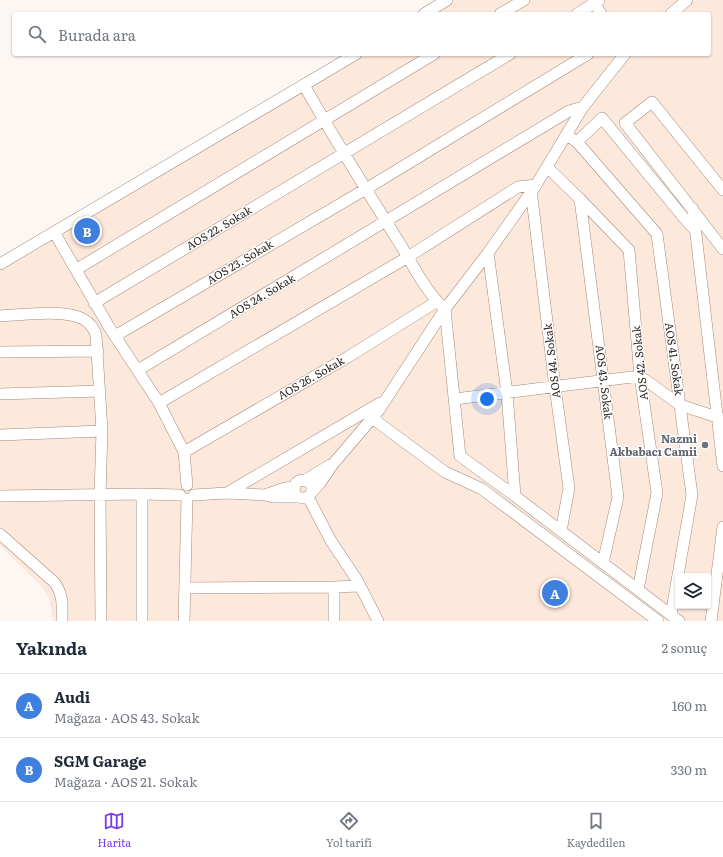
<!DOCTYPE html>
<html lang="tr">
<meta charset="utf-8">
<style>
:root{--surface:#fff;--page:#f2f2f3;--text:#1f2937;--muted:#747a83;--line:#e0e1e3;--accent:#7c3aed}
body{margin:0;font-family:Literata,serif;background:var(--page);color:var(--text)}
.controls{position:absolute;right:12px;bottom:12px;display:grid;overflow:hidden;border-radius:4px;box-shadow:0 1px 3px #0004}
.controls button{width:36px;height:36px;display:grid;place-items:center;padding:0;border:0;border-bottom:1px solid var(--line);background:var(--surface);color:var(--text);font:20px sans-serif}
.you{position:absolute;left:487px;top:399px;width:14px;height:14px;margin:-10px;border:3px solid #fff;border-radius:50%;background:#1a73e8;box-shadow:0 0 0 6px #1a73e833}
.badge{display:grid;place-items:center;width:26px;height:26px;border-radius:50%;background:var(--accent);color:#fff;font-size:13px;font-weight:700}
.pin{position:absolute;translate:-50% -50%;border:2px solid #fff;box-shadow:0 1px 4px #0006}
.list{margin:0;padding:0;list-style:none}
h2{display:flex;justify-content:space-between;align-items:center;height:52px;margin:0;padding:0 16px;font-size:17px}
h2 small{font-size:13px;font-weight:400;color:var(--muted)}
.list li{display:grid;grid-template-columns:26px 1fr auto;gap:12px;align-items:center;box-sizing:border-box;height:64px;padding:0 16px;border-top:1px solid var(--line)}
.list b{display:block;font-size:15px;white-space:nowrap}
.list p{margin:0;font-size:13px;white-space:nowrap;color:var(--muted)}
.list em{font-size:13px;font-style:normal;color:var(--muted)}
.icon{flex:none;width:22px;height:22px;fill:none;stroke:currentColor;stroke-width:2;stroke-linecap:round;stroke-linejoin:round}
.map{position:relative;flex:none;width:723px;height:621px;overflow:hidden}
.search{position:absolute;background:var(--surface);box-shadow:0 1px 3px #0004;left:12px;right:12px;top:12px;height:44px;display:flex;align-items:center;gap:10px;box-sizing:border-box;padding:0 14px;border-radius:4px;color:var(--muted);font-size:15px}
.sheet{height:180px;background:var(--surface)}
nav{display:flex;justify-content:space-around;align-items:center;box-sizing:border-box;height:56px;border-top:1px solid var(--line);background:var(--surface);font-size:11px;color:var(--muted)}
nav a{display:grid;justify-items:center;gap:2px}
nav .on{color:var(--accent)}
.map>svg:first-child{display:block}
.built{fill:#fde8dc;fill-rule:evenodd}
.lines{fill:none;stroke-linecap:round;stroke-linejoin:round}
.minor-casing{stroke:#a28a7b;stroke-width:12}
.minor{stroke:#fff;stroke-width:11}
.worship-dot{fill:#6b7280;stroke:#fff;stroke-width:1.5}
.labels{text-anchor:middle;stroke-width:3;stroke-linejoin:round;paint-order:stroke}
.street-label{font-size:11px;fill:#312721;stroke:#fff}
.worship-label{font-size:11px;font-weight:bold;fill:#5b616d;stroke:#fff;text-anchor:end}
</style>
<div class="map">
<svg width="723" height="621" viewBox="0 0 723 621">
<rect width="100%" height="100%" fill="#fdf7f4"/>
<!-- built -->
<path class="built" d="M434,0H723V621H53L50,602L47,594L42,587L0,545V257L87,208L344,54H709V14H413ZM678,576H708V606H678Z"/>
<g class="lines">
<defs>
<path id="minor" d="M593,0L601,14
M424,14L447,0
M500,14L524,0
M577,14L599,0
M671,14L687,0
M304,85C333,137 365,188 397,239C411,261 426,293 445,309L460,456L515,496L679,621
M567,135L577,142L657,234L692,495L671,615
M577,142L602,118L684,218L695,230
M547,167L580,199L629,250L640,376L657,493L638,590
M531,190L555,387L569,488L561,531
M723,190L652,102L625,123L723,249
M580,199L618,497L603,563
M693,209L723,466
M54,232L109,327L159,403L184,452L187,485
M488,253L507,393L515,496
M0,264L356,54
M77,269L434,54
M94,303L510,54
M0,316C21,315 65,309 83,319C90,323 94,328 96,335L102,431L100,494L101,621
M115,336L366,189L588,54
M0,352L98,351
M138,370L569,111L583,107
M0,394L100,391
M455,399L640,376L680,405L723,419
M159,403L408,257L518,187L536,185
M372,418L445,472L482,489L658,621
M0,435L102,431
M184,452L348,357L436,302
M294 489a9 9 0 1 1 18 0a9 9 0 1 1-18 0Z
M304,481L330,465
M312,492L320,483L333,464L379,410L445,309L488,253L536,185L583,107L625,54
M227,493L380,403
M142,494V621
M194,495L227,493L265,495L273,497H299
M265,495L285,488L295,487
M0,496L142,494L180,495
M308,497L331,541L357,580L378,621
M0,534L54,582C64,595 62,606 62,621
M334,587L360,586
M185,588L334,587V621
M184,621L187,499
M711,621L723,527"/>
</defs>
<!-- minor casing -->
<use href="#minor" class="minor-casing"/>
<!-- minor -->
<use href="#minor" class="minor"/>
</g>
<!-- markers -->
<circle class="worship-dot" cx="705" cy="445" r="4"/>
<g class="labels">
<!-- street labels -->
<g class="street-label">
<text transform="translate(219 228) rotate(-31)" y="4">AOS 22. Sokak</text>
<text transform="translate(240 262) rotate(-31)" y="4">AOS 23. Sokak</text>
<text transform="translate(262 296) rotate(-31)" y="4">AOS 24. Sokak</text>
<text transform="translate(674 359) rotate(82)" y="4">AOS 41. Sokak</text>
<text transform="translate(552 361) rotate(-97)" y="4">AOS 44. Sokak</text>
<text transform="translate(640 363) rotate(-96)" y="4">AOS 42. Sokak</text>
<text transform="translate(311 378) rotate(-30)" y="4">AOS 26. Sokak</text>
<text transform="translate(604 382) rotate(83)" y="4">AOS 43. Sokak</text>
</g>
<!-- worship labels -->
<g class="worship-label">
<text x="697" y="443">Nazmi<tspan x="697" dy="13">Akbabacı Camii</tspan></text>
</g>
</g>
</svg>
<div class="controls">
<button><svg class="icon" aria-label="layers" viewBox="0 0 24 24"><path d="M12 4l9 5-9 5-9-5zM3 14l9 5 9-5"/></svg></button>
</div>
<div class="you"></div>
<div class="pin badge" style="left:555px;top:593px;background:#3f7fe0">A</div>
<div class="pin badge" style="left:87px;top:231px;background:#3f7fe0">B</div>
<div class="search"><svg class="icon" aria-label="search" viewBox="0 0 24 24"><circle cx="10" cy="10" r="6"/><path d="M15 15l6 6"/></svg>Burada ara</div>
</div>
<section class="sheet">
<h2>Yakında<small>2 sonuç</small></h2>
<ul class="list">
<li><span class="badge" style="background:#3f7fe0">A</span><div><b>Audi</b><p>Mağaza · AOS 43. Sokak</p></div><em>160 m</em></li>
<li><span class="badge" style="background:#3f7fe0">B</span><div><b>SGM Garage</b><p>Mağaza · AOS 21. Sokak</p></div><em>330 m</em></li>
</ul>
</section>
<nav>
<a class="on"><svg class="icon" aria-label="map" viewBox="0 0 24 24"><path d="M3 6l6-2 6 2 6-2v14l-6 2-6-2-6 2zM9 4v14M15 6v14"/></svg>Harita</a>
<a><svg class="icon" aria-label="directions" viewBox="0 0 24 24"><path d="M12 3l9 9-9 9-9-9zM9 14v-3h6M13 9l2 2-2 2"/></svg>Yol tarifi</a>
<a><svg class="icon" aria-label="saved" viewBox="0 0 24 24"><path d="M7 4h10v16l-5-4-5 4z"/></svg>Kaydedilen</a>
</nav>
